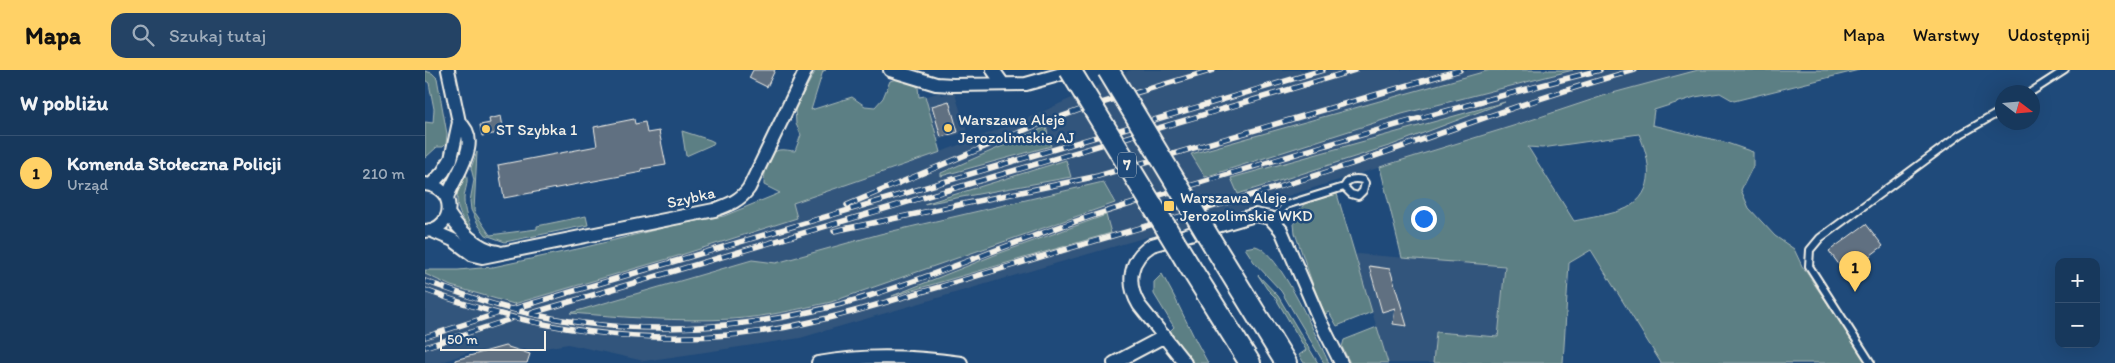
<!DOCTYPE html>
<html lang="pl">
<meta charset="utf-8">
<style>
:root{--surface:#17385c;--page:#244365;--text:#f1f3f6;--muted:#9eacbb;--line:#365272;--accent:#ffd166}
body{margin:0;font-family:Itim,sans-serif;background:var(--page);color:var(--text)}
.controls{position:absolute;right:15px;bottom:15px;display:grid;overflow:hidden;border-radius:10px;box-shadow:0 5px 20px #0002}
.controls button{width:45px;height:45px;display:grid;place-items:center;padding:0;border:0;border-bottom:1px solid var(--line);background:var(--surface);color:var(--text);font:25px sans-serif}
.compass{position:absolute;left:1570px;top:15px;width:45px;height:45px;border-radius:50%;background:var(--surface);box-shadow:0 5px 20px #0002;rotate:106deg}
.scale{position:absolute;left:15px;bottom:12px;width:106px;box-sizing:border-box;padding-left:5px;border:2px solid #f4f1e8;border-top:0;font-size:14px;line-height:18px;white-space:nowrap;color:#f4f1e8;-webkit-text-stroke:4px #1f4a7a;paint-order:stroke}
.you{position:absolute;left:998px;top:148px;width:18px;height:18px;margin:-12px;border:4px solid #fff;border-radius:50%;background:#1a73e8;box-shadow:0 0 0 8px #1a73e833}
.badge{display:grid;place-items:center;width:32px;height:32px;border-radius:50%;background:var(--accent);color:#111;font-size:16px;font-weight:700}
.pin{position:absolute;translate:-50% -41px;filter:drop-shadow(0 1px 2px #0008)}
.pin::after{content:'';position:absolute;top:26px;width:18px;height:15px;background:inherit;clip-path:polygon(0 0,100% 0,50% 100%)}
.list{margin:0;padding:0;list-style:none}
h2{display:flex;justify-content:space-between;align-items:center;height:65px;margin:0;padding:0 20px;font-size:21px}
h2 small{font-size:16px;font-weight:400;color:var(--muted)}
.list li{display:grid;grid-template-columns:32px 1fr auto;gap:15px;align-items:center;box-sizing:border-box;height:75px;padding:0 20px;border-top:1px solid var(--line)}
.list b{display:block;font-size:19px;white-space:nowrap}
.list p{margin:0;font-size:16px;white-space:nowrap;color:var(--muted)}
.list em{font-size:16px;font-style:normal;color:var(--muted)}
.icon{flex:none;width:28px;height:28px;fill:none;stroke:currentColor;stroke-width:2;stroke-linecap:round;stroke-linejoin:round}
.map{position:relative;flex:none;width:1690px;height:293px;overflow:hidden}
header{display:flex;align-items:center;gap:30px;box-sizing:border-box;height:70px;padding:0 25px;background:var(--accent);color:#111}
header strong{font-size:24px}
nav{display:flex;gap:28px;margin-inline-start:auto;font-size:18px}
.search{width:350px;height:45px;background:var(--page);display:flex;align-items:center;gap:12px;box-sizing:border-box;padding:0 18px;border-radius:15px;color:var(--muted);font-size:19px}
main{display:flex}
aside{flex:1;background:var(--surface)}
.map>svg:first-child{display:block}
.built{fill:#33557c}
.green{fill:#5c7f84;stroke:#a8b8b6;fill-rule:evenodd}
.building{fill:#616f81;stroke:#f4f1e8}
.lines{fill:none;stroke-linecap:round;stroke-linejoin:round}
.service-casing{stroke:#f4f1e8;stroke-width:10}
.minor-casing{stroke:#f4f1e8;stroke-width:16}
.primary-casing{stroke:#f4f1e8;stroke-width:24}
.service{stroke:#1f4a7a;stroke-width:6}
.minor{stroke:#1f4a7a;stroke-width:12}
.primary{stroke:#1f4a7a;stroke-width:20}
.rail-casing{stroke:#f4f1e8;stroke-width:5.5}
.rail{stroke:#1f4a7a;stroke-width:4;stroke-dasharray:11;stroke-linecap:butt}
.primary-bridge-casing{stroke:#f4f1e8;stroke-width:24;stroke-linecap:butt}
.primary-bridge{stroke:#1f4a7a;stroke-width:20}
.poi-dot{fill:#ffd166;stroke:#1f4a7a;stroke-width:2}
.labels{text-anchor:middle;stroke-width:5;stroke-linejoin:round;paint-order:stroke}
.shield{fill:#1f4a7a;stroke:#b4bfc7;stroke-width:1}
.shield-label{font-size:15px;font-weight:bold;fill:#f4f1e8}
.poi-label{font-size:16px;fill:#f4f1e8;stroke:#1f4a7a;text-anchor:start}
.street-label{font-size:16px;fill:#f4f1e8;stroke:#1f4a7a}
</style>
<header>
<strong>Mapa</strong>
<div class="search"><svg class="icon" aria-label="search" viewBox="0 0 24 24"><circle cx="10" cy="10" r="6"/><path d="M15 15l6 6"/></svg>Szukaj tutaj</div>
<nav><a>Mapa</a><a>Warstwy</a><a>Udostępnij</a></nav>
</header>
<main>
<aside>
<h2>W pobliżu<small></small></h2>
<ul class="list">
<li><span class="badge">1</span><div><b>Komenda Stołeczna Policji</b><p>Urząd</p></div><em>210 m</em></li>
</ul>
</aside>
<div class="map">
<svg width="1690" height="293" viewBox="0 0 1690 293">
<rect width="100%" height="100%" fill="#1f4a7a"/>
<filter id="ink" filterUnits="userSpaceOnUse"><feTurbulence type="fractalNoise" baseFrequency=".02" numOctaves="2"/><feDisplacementMap in="SourceGraphic" scale="10" xChannelSelector="R" yChannelSelector="G"/><feConvolveMatrix kernelMatrix="1 2 1 2 8 2 1 2 1" color-interpolation-filters="sRGB"/></filter>
<g filter="url(#ink)">
<!-- built -->
<path class="built" d="M706,0H1273L1184,24L1088,56L859,127L375,268L219,291L143,274L114,279L47,281L15,293H0V200L58,223L367,133L468,99L516,82L615,43Z
M529,21L542,62L513,70L500,27L515,22L517,25Z
M932,184L1080,196L1073,267L1011,262L1008,293H963L930,188Z"/>
<!-- green -->
<path class="green" d="M391,0H401L398,1L386,40L427,27L440,36L450,37L458,28L465,11L471,9L490,15L493,17L494,27L500,26L516,82L368,133L372,148L256,185L89,234L26,216L0,204V200H33L68,197L157,178L250,155L299,146L355,123L339,115C339,105 342,83 354,80C359,79 366,81 370,81L376,65L371,54L370,38Z
M1065,0H1148L977,44L780,107L766,84Z
M1273,0H1434L1309,31L1295,23L1270,27L1229,40L1227,55L1299,72L1328,82V96L1316,120L1324,138L1350,166L1369,179L1377,196L1443,293H1236L1166,180L1144,193L1138,293H1008L1011,262L1073,267L1080,196L977,188L955,97L1088,56L1184,24ZM1214,64C1225,90 1232,122 1202,138C1190,144 1163,148 1149,151L1103,77L1117,78Z
M0,1L7,3L12,8L22,64L21,74L18,77H12L0,88V52L8,53L9,39L4,13L0,10Z
M1080,32L967,75L813,124L806,108Z
M621,57L626,76L516,106V103Z
M257,61L285,70L289,72L288,74L261,86Z
M52,82L49,141L65,165L112,159V156L161,146L163,155L80,172L61,165L54,156L46,140L45,131L49,110L46,98Z
M641,90L646,107L499,134Z
M39,101C46,109 39,120 39,129C39,141 43,151 48,162C28,140 29,128 39,101Z
M678,112L690,133L406,232C374,239 341,247 307,249C254,252 199,247 145,243L327,190L351,193L455,164Z
M912,124L947,242L912,256L904,242L900,244L888,215L870,163L869,154L873,142L880,133Z
M681,145L686,163L467,226L575,183Z
M830,176C854,180 892,269 904,293H899L856,221L829,192L820,178Z
M737,204C754,233 766,264 783,293H768L745,261L749,257L729,224V212Z
M833,205L853,226L893,293H879L874,285L881,280L850,227L842,219Z
M952,257L963,293H925L917,277L919,270Z"/>
<!-- building -->
<path class="building" d="M328,0H350L342,17L324,8Z
M524,31L533,62L516,67L507,36Z
M76,46L79,62L57,66L55,55L65,53L64,49Z
M209,49L210,54L220,52L222,63L234,61L241,95L216,99L217,102L79,128L73,95L172,76L169,57Z
M1441,154L1458,176L1421,204L1404,181Z
M944,196L965,199L982,256L968,254L970,238L957,242Z
M80,276L105,284L102,293H30V290Z"/>
<g class="lines">
<defs>
<path id="service" d="M1606,22L1640,0
M848,150L861,135L919,117C923,108 930,108 938,110L940,113L938,121L933,126L926,124L919,117
M1446,293L1384,196L1385,180L1395,168L1536,64L1578,40"/>
<path id="minor" d="M465,0L511,14L528,15L601,14L651,0
M568,0L578,14
M0,114C32,117 31,159 0,161
M7,114L18,102L26,89L34,52L23,0
M22,128C29,106 59,72 34,52
M23,143C34,160 52,179 73,182
M5,160L28,170L48,185L57,187L289,140C303,135 315,131 324,118L381,0
M393,293C441,284 488,286 536,293
M689,293L740,266
M760,293L714,235C701,213 704,189 727,175L830,145L845,148L856,160L895,251L916,293"/>
<path id="primary" d="M791,179L861,293
M760,189L825,293"/>
</defs>
<!-- service casing -->
<use href="#service" class="service-casing"/>
<!-- minor casing -->
<use href="#minor" class="minor-casing"/>
<!-- primary casing -->
<use href="#primary" class="primary-casing"/>
<!-- service -->
<use href="#service" class="service"/>
<!-- minor -->
<use href="#minor" class="minor"/>
<!-- primary -->
<use href="#primary" class="primary"/>
<defs>
<path id="rail" d="M422,135L607,57L663,37L788,0
M409,161L673,106L1035,0
M0,211C25,220 50,229 75,236C196,270 325,263 444,226C524,201 600,166 680,142C844,91 1009,42 1175,0
M0,220C102,258 207,275 316,264C370,258 423,244 475,228C530,213 584,196 639,180C731,153 825,127 917,97C1015,65 1110,27 1210,0
M88,239L898,0
M107,243L930,0
M0,267L71,244
M0,277L86,249"/>
</defs>
<!-- rail casing -->
<use href="#rail" class="rail-casing"/>
<!-- rail -->
<use href="#rail" class="rail"/>
<defs>
<path id="primary-bridge" d="M645,0L760,189
M683,0L791,179"/>
</defs>
<!-- primary-bridge casing -->
<use href="#primary-bridge" class="primary-bridge-casing"/>
<!-- primary-bridge -->
<use href="#primary-bridge" class="primary-bridge"/>
</g>
</g>
<!-- markers -->
<g class="poi-dot">
<circle cx="523" cy="58" r="5"/>
<circle cx="61" cy="59" r="5"/>
<rect x="738" y="130" width="12" height="12" rx="2.5"/>
</g>
<g class="labels">
<!-- shield labels -->
<rect class="shield" x="693" y="82.5" width="18" height="25" rx="4"/>
<g class="shield-label">
<text x="702" y="100">7</text>
</g>
<!-- poi labels -->
<g class="poi-label">
<text x="533" y="55">Warszawa Aleje<tspan x="533" dy="18">Jerozolimskie AJ</tspan></text>
<text x="71" y="65">ST Szybka 1</text>
<text x="755" y="133">Warszawa Aleje<tspan x="755" dy="18">Jerozolimskie WKD</tspan></text>
</g>
<!-- street labels -->
<g class="street-label">
<text transform="translate(266 127) rotate(-13)" y="6">Szybka</text>
</g>
</g>
</svg>
<div class="controls">
<button>+</button>
<button>−</button>
</div>
<svg class="compass" viewBox="-18 -18 36 36"><path d="M0-13l5 13h-10z" fill="#e53935"/><path d="M0 13l5-13h-10z" fill="#9eacbb"/></svg>
<div class="scale">50 m</div>
<div class="you"></div>
<div class="pin badge" style="left:1430px;top:222px">1</div>
</div>
</main>
